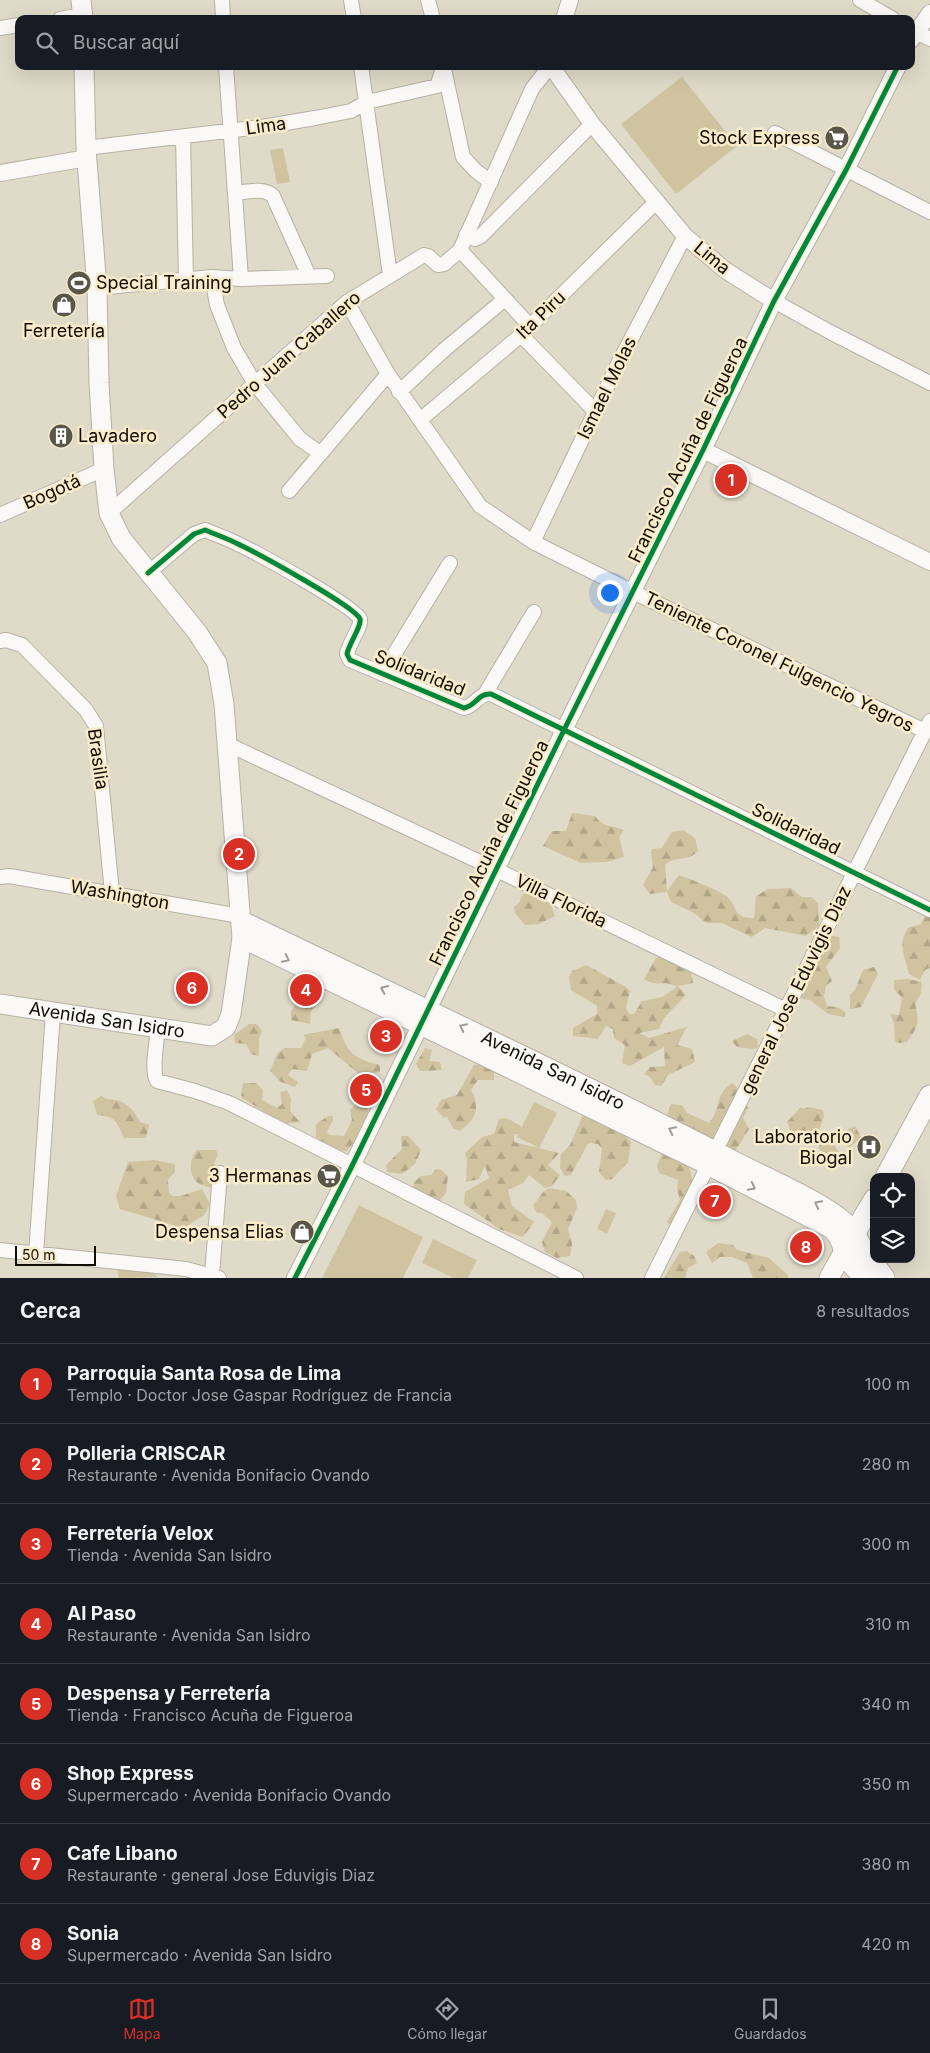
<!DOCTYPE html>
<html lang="es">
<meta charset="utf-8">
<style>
:root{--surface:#171b24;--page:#20242c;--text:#f1f3f6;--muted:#9ea1a6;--line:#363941;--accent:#d93025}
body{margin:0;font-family:Inter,sans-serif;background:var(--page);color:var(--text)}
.controls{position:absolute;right:15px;bottom:15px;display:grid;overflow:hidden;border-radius:10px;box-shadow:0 5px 20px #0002}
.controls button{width:45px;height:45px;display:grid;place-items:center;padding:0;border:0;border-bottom:1px solid var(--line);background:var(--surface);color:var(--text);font:25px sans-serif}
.scale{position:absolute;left:15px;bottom:12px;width:81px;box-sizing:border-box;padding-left:5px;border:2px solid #110d03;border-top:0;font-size:14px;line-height:18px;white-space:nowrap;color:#110d03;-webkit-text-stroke:4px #f8ebca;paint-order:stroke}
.you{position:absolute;left:609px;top:592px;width:18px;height:18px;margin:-12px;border:4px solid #fff;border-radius:50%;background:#1a73e8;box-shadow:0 0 0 8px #1a73e833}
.badge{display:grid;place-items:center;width:32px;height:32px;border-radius:50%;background:var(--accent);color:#fff;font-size:16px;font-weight:700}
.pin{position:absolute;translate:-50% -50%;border:2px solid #fff;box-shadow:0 1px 5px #0006}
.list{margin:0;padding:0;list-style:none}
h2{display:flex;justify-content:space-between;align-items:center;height:65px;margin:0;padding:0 20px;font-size:21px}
h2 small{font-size:16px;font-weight:400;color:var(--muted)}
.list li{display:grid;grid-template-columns:32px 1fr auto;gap:15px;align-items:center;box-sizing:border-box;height:80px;padding:0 20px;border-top:1px solid var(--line)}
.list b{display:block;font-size:19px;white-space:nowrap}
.list p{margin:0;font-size:16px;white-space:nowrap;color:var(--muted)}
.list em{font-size:16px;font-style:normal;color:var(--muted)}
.icon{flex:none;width:28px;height:28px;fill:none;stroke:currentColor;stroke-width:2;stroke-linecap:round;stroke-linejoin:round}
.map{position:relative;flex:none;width:930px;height:1278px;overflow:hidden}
.search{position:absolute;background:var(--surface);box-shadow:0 5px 20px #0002;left:15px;right:15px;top:15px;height:55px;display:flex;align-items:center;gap:12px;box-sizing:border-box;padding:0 18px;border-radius:10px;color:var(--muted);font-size:19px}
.sheet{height:705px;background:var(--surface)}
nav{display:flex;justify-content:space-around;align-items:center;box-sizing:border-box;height:70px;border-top:1px solid var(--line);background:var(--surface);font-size:14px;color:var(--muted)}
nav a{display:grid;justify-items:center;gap:2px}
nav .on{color:var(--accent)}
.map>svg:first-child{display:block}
.forest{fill:url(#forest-firs)}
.garden{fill:#d0c3a0}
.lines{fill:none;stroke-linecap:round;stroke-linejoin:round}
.minor-casing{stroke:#b6b1a4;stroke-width:16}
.tertiary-casing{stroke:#b6b1a4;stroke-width:18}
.secondary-casing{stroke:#b6b1a4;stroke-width:21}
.primary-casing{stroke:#b6b1a4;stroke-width:23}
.minor{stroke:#faf9f7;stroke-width:14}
.tertiary{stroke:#faf9f7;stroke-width:16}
.secondary{stroke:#faf9f7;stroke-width:19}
.primary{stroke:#faf9f7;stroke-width:21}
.cycleway-casing{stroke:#f8ebca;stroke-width:8}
.cycleway{stroke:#00873e;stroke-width:5}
.oneway{stroke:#9d9b95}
.labels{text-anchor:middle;stroke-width:5;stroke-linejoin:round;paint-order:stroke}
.street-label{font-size:18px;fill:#110d03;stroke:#f8ebca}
.poi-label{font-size:18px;fill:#110d03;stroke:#f8ebca;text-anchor:end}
</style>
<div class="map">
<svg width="930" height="1278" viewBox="0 0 930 1278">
<defs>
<pattern id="forest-firs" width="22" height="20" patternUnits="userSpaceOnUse" patternTransform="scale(1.25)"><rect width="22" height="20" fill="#d0c3a0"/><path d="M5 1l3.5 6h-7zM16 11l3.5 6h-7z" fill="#b2a688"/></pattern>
</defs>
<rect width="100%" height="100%" fill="#e0dac8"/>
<!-- forest -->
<path class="forest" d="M572,813L595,816C603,828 613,825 624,830L619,837L624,857L607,862L581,863L543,846L552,831H566Z
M683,830L695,838L698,851C689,862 675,855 665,865L667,891L679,875C694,881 713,887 726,896C738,905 732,919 754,918L756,896L768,889L791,888L802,897H811L818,903L819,926L806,936L765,928L752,937L722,923H706L694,913L671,902L667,892L650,894L643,885L653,867L651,853L652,849L662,848L672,832Z
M530,890L551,905L555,916L539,924L525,925L515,913L514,907L520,902L521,896Z
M928,910H930V968L925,970L920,980L909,974C905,956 897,944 908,928L921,924Z
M827,935L839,937L840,948L826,967L832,981L826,986L824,996L827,1006L838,1007L846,1013L844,1017L828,1014L810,1000L799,998L815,970L817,953Z
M665,955L691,973L693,983L678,986L686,995L664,1018L659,1029L639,1033L649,1038L687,1027L677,1045L692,1049L695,1062L668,1075L661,1086L655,1085L651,1078L644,1074L650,1067L665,1066L664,1047L630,1066L622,1063L625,1045L614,1038L613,1029L606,1026L598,1039L573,1036V1028L597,1014V1006L571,990L569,977L572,971L586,965L626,987L630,991L626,1008L629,1014H634L642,1001L662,997L677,987C663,979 657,988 644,979L656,958Z
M874,967L878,974L861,1007L850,1009V994L855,990L863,970Z
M908,979L922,982L921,993L915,1004C920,1023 918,1027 907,1042L899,1043L895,1041L894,1023L890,1014L899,1015L902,998L894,989V980Z
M313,996L318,1003L311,1011L310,1024L291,1020V1011L296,1004Z
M249,1024H257L262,1031L259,1039V1056L251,1054L246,1044L235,1043L234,1035Z
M339,1028C347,1053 354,1059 380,1065V1072L360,1075L328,1048L312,1054L307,1071L292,1069L288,1075L298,1082L295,1087L281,1082L270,1071L277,1054L284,1048H301L306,1038L303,1035Z
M747,1034L757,1039L758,1047L754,1049L737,1047L732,1041Z
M425,1048L432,1050L429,1061L440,1062L442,1070L420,1071L416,1064Z
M484,1064L494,1069V1080H478L471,1090C481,1108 476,1119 460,1131L453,1128L447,1117L444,1118L436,1109L441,1100L457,1095L474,1065Z
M243,1083H256L263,1090L262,1100L277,1108L282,1104L280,1092L287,1090L291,1099L290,1111L300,1122L284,1124L241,1097Z
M732,1083L740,1090L735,1104L723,1119L722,1130L713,1141L666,1117L671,1104L682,1105L687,1113L709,1123C722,1108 713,1096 732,1083Z
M101,1096C108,1100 110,1099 116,1100C127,1102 136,1113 140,1122L149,1125L146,1138H124C116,1121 117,1117 97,1115L93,1101Z
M358,1102L366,1104C374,1121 358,1138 347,1151L333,1150L316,1137V1124L328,1116H333V1120L327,1132L330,1135L344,1136L352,1120L350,1110Z
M746,1104L748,1108L743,1118L749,1129L736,1150L737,1160L721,1144Z
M808,1107L823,1110L824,1117L817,1135L808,1137L792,1135L787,1122L800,1108L804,1109Z
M584,1112L622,1131L631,1142L628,1162L612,1179L606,1180L599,1172L602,1149L598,1144L590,1143L587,1145L571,1175L565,1176L560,1168L561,1154L570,1145Z
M506,1118L521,1126L522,1134H514V1142L559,1153L548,1165L560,1175L552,1186L545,1188L529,1175L523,1183L508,1190L512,1206L534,1222L523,1237L499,1229L464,1204L465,1192L489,1178L485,1166L479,1179L466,1182L467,1161L465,1153L482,1137L494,1134L499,1119Z
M855,1126L861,1137L849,1148L844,1139L848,1129Z
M401,1136H408L421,1150L415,1164L402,1174L387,1172L386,1165L402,1149Z
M823,1138L830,1139L840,1154L831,1159L818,1148Z
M671,1149C681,1156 688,1161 691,1174C692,1179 692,1180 695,1185L672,1227L667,1222L680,1200L677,1189L678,1180L659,1173L657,1166L662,1153Z
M197,1150H216L218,1154L214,1164L221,1169L213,1188C208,1187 202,1186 198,1183C188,1175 189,1158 197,1150Z
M154,1160L175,1164V1172L168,1180L169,1193L173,1196H181L202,1189L210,1204L205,1214L184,1228L120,1209L116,1196L128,1162Z
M440,1169L448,1176L446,1193L433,1208L410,1199L414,1182L421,1176L431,1175L435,1170Z
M549,1188L566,1191L576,1200L577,1208L568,1229L572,1243L570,1256L557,1258L545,1252L542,1242L552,1222L542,1213H537L533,1206L543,1192Z
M718,1243L733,1245L737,1250L769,1258L788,1275V1278H753L747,1263L732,1257H720L712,1263L706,1252Z
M687,1251L694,1256L697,1263L688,1268L685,1278H664L680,1252Z
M145,1267L158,1277L119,1278L117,1269Z"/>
<!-- garden -->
<path class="garden" d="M682,77L737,146L676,194L621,124Z
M283,148L290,182L277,184L270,150Z
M534,1102L557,1113L539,1148L517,1137Z
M359,1205L423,1237L403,1278H322Z
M606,1209L616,1213L607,1234L597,1229Z
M433,1239L477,1260L468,1278H454L422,1263Z"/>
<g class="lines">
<defs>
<path id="minor" d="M222,0L223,19
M351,0L354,19
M428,0L433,19
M860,0L893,19
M60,19L82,15
M0,28L19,25
M911,29L930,39
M226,66L241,279
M361,66L390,275
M444,69L463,157L476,171L491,182
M775,133L930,212
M183,137L186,280
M86,148L268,126L315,118L351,111L367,102L437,86L444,66
M235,193C247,192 264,187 273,196L309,276
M466,235L475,239L481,236L592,124
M460,250L530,326
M212,277L217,305L234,348L255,384L300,439L320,453
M97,288L212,277L241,279L327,276
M774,301L830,332L930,383
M347,302L388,374L480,506L533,542L633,592L925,731
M521,335L596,412
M399,392L444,350L505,299
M420,420L521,335L656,202
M289,491L388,374
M109,513L347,302L424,255L428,256L438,265L444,264L460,250L532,89L550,66
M0,515L104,469
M533,542L619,362L685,236
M148,573L194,534L205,530C217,535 229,539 240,545C257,553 356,607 360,619C362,626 348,645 347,654L350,660L464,708C476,706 478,693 491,694L930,910
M0,641L6,640L22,645L86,710L96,726L112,893
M382,674L450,563
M485,694L534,612
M227,744L497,870L786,1010
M0,877L9,876L240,916
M158,1028C157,1042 151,1070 157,1081L195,1091L229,1103L576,1278
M0,1250L186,1269L219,1278
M36,1254L53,1013
M212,1275L220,1173
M652,1278L930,721"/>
<path id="tertiary" d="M564,19L570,0
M911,40L930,13
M551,66L592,124L685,236L725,270L774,301
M0,173L87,158
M703,450L930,562
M295,1278L352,1166L564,730L703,450L774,301L846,170L898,66"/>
<g id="secondary">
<path d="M81,0L83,19"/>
<path id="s1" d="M242,921C408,1001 576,1079 740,1164C767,1178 843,1210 855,1234"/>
<path d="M242,938L708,1165L832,1229L839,1238L844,1251L829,1278"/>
<path id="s2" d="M0,1004L212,1036L226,1027L231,1014L242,938L224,704L217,663L197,632L121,538L109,513L104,469L99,383L97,288L86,148L84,66"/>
</g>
<path id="primary" d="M886,1177L930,1096
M855,1234L860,1245L884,1278
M865,1278L850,1262L844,1251L874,1200"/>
</defs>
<!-- minor casing -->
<use href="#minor" class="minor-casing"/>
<!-- tertiary casing -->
<use href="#tertiary" class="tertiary-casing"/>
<!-- secondary casing -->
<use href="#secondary" class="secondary-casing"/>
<!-- primary casing -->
<use href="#primary" class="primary-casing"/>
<!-- minor -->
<use href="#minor" class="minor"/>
<!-- tertiary -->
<use href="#tertiary" class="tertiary"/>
<!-- secondary -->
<use href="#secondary" class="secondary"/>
<!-- primary -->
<use href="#primary" class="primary"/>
<defs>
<path id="cycleway" d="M148,573L194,534L205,530C217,535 229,539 240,545C257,553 356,607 360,619C362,626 348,645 347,654L350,660L464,708C476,706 478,693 491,694L930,910
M295,1278L352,1166L564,730L703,450L774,301L846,170L898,66"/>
</defs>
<!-- cycleway casing -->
<use href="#cycleway" class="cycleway-casing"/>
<!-- cycleway -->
<use href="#cycleway" class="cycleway"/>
</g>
<!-- one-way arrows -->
<defs><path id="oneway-chevron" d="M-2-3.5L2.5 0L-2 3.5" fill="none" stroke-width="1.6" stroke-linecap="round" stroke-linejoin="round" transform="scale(1.25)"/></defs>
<g class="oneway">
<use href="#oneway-chevron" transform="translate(286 959) rotate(26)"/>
<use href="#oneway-chevron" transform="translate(384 989) rotate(-155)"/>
<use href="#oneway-chevron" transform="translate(463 1027) rotate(-154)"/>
<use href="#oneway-chevron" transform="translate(672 1130) rotate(-154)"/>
<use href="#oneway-chevron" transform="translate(752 1187) rotate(27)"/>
<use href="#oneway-chevron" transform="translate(818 1204) rotate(-153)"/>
</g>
<!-- icons -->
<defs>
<symbol id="supermarket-disc" viewBox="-11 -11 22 22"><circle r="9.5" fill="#595548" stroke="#f8ebca"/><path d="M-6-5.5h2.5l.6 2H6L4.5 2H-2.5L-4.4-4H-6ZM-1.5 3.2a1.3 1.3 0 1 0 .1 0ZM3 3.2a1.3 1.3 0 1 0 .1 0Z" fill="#fff"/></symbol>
<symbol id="stadium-disc" viewBox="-11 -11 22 22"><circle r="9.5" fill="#595548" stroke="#f8ebca"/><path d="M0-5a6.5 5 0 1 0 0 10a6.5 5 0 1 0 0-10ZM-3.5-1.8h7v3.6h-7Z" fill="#fff"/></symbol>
<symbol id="shop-disc" viewBox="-11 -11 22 22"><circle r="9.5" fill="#595548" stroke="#f8ebca"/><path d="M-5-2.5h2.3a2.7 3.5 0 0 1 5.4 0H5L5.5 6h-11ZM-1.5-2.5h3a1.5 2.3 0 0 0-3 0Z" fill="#fff"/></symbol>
<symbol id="building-disc" viewBox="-11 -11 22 22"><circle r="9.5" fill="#595548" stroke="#f8ebca"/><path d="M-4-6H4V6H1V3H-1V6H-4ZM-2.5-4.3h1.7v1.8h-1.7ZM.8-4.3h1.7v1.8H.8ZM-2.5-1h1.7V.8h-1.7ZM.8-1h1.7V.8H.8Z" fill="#fff"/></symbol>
<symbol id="hospital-disc" viewBox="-11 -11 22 22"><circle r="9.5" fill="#595548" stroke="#f8ebca"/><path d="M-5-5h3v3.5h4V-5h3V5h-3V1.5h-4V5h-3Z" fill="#fff"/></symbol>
</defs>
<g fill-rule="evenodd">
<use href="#supermarket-disc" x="823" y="124" width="28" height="28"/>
<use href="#stadium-disc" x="65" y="269" width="28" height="28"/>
<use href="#shop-disc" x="50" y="291" width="28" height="28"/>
<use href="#building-disc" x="47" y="422" width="28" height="28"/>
<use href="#hospital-disc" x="855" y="1133" width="28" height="28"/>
<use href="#supermarket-disc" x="315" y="1162" width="28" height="28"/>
<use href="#shop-disc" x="288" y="1218" width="28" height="28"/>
</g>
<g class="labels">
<!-- street labels -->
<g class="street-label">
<text transform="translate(266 126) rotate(-8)" y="6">Lima</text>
<text transform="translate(712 258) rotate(39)" y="6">Lima</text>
<text transform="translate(541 315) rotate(-44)" y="6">Ita Piru</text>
<text transform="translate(289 355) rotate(-41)" y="6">Pedro Juan Caballero</text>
<text transform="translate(607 388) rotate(-64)" y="6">Ismael Molas</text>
<text transform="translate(688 450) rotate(-64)" y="6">Francisco Acuña de Figueroa</text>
<text transform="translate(52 492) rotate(-24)" y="6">Bogotá</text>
<text transform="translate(779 662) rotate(26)" y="6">Teniente Coronel Fulgencio Yegros</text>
<text transform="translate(420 673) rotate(22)" y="6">Solidaridad</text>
<text transform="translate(98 759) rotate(82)" y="6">Brasilia</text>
<text transform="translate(796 829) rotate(26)" y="6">Solidaridad</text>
<text transform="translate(489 853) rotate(-64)" y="6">Francisco Acuña de Figueroa</text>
<text transform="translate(120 895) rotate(10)" y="6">Washington</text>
<text transform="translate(561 901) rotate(26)" y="6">Villa Florida</text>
<text transform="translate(796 990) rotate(-64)" y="6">general Jose Eduvigis Diaz</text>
<text dy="6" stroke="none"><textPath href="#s2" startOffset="108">Avenida San Isidro</textPath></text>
<text dy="6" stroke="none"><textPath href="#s1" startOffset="345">Avenida San Isidro</textPath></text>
</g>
<!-- poi labels -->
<g class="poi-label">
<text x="820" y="144">Stock Express</text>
<text x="96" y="289" text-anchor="start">Special Training</text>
<text x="64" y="337" text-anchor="middle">Ferretería</text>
<text x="78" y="442" text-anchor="start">Lavadero</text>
<text x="852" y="1143">Laboratorio<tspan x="852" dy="21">Biogal</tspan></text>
<text x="312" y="1182">3 Hermanas</text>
<text x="284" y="1238">Despensa Elias</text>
</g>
</g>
</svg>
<div class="controls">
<button><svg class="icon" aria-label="locate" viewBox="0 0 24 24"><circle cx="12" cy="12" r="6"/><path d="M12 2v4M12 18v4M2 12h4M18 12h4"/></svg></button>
<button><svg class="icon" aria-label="layers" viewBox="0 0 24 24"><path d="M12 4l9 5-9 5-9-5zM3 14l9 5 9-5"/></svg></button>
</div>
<div class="scale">50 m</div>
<div class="you"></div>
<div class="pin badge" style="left:731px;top:480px">1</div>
<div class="pin badge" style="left:239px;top:854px">2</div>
<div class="pin badge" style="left:386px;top:1036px">3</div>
<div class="pin badge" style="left:306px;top:990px">4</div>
<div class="pin badge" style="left:366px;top:1090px">5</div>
<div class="pin badge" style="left:192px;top:988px">6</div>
<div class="pin badge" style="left:715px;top:1201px">7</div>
<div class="pin badge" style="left:806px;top:1247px">8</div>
<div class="search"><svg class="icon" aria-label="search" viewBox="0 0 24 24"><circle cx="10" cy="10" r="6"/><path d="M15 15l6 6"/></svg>Buscar aquí</div>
</div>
<section class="sheet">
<h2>Cerca<small>8 resultados</small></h2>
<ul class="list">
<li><span class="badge">1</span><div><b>Parroquia Santa Rosa de Lima</b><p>Templo · Doctor Jose Gaspar Rodríguez de Francia</p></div><em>100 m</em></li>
<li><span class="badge">2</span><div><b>Polleria CRISCAR</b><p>Restaurante · Avenida Bonifacio Ovando</p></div><em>280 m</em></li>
<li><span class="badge">3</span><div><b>Ferretería Velox</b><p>Tienda · Avenida San Isidro</p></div><em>300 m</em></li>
<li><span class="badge">4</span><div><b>Al Paso</b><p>Restaurante · Avenida San Isidro</p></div><em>310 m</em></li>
<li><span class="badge">5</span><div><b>Despensa y Ferretería</b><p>Tienda · Francisco Acuña de Figueroa</p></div><em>340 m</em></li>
<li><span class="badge">6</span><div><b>Shop Express</b><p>Supermercado · Avenida Bonifacio Ovando</p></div><em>350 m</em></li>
<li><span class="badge">7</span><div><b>Cafe Libano</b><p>Restaurante · general Jose Eduvigis Diaz</p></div><em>380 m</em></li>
<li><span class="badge">8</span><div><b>Sonia</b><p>Supermercado · Avenida San Isidro</p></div><em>420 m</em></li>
</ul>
</section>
<nav>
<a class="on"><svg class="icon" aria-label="map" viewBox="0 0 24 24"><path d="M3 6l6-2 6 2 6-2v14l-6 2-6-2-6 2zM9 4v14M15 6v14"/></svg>Mapa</a>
<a><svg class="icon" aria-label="directions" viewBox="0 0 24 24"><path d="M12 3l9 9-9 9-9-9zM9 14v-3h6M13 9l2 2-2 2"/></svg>Cómo llegar</a>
<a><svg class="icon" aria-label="saved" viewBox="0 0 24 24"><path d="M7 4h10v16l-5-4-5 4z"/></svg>Guardados</a>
</nav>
